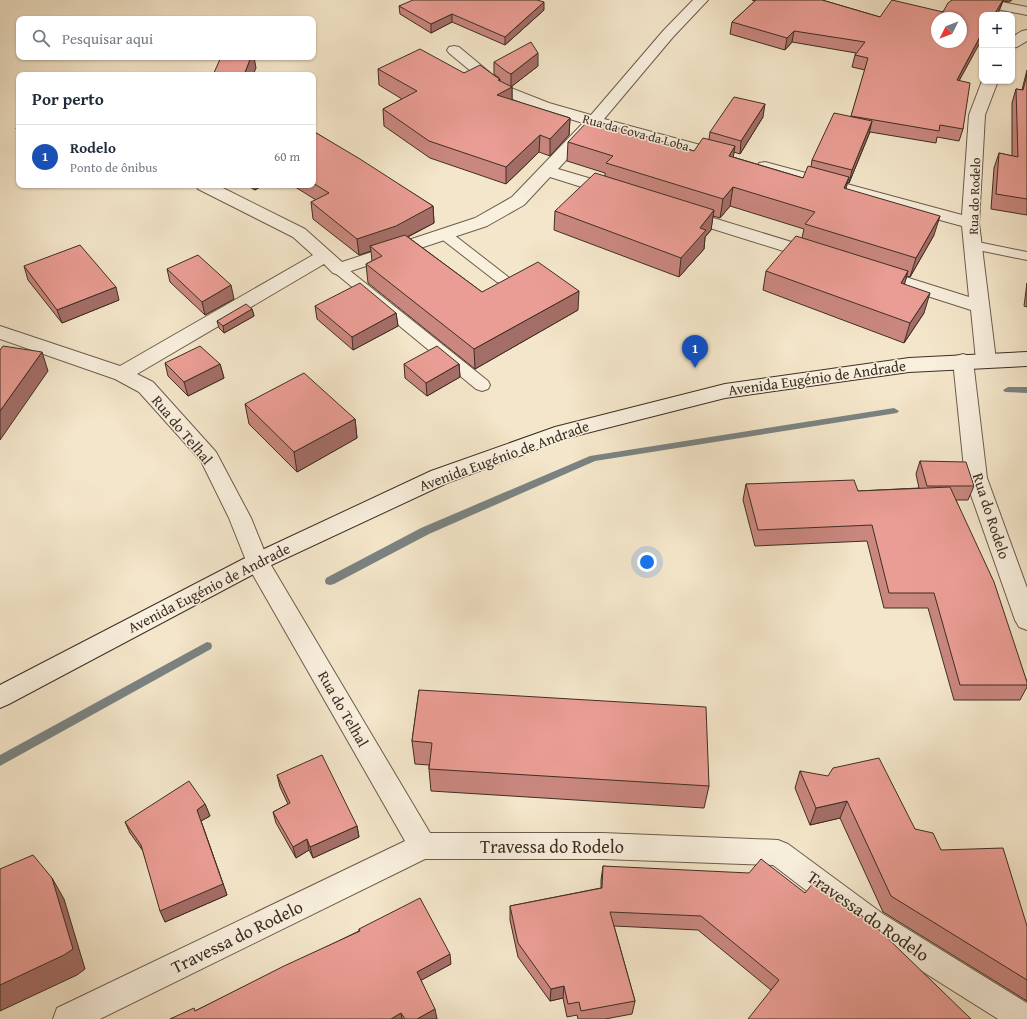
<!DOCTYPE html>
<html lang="pt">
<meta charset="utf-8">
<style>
:root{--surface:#fff;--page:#f6f6f7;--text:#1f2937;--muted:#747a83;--line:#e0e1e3;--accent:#8f2418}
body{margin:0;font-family:"Gentium Book Plus",serif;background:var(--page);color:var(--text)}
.controls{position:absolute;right:12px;top:12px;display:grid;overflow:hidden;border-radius:8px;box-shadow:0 1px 3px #0004}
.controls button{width:36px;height:36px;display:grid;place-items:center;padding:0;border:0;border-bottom:1px solid var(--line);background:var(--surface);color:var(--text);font:20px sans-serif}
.compass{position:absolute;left:931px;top:12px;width:36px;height:36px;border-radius:50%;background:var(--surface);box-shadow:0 1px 3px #0004;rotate:228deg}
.you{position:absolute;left:647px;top:562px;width:14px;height:14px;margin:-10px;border:3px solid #fff;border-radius:50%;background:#1a73e8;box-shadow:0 0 0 6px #1a73e833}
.badge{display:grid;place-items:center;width:26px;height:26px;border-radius:50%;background:var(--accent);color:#fff;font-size:13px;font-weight:700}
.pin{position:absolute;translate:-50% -33px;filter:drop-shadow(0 1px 2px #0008)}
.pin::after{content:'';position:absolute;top:21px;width:14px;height:12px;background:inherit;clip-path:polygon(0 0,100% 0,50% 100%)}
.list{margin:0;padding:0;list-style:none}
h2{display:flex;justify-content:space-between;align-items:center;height:52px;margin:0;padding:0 16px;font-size:17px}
h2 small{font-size:13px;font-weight:400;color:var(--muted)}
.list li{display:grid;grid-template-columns:26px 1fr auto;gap:12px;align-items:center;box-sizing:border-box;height:64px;padding:0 16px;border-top:1px solid var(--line)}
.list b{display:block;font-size:15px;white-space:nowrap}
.list p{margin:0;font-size:13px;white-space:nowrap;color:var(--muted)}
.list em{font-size:13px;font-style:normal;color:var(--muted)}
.icon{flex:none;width:22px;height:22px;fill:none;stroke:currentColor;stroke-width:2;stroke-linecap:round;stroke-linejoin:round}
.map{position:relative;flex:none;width:1027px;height:1019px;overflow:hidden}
.search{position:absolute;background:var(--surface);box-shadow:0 1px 3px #0004;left:16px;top:16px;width:300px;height:44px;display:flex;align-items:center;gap:10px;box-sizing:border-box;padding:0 14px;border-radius:8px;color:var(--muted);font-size:15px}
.panel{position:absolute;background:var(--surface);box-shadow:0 1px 3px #0004;left:16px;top:72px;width:300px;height:116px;border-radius:8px}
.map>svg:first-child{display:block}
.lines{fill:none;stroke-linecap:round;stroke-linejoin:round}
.stream{fill:#7a8382;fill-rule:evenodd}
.service-casing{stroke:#6c5c4d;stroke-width:2}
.minor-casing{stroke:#6c5c4d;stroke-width:2}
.secondary-casing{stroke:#3e2e23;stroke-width:2}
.service{fill:#f8efdd;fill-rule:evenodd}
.minor{fill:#f8efdd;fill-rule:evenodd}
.secondary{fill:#f8efdd;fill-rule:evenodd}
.wall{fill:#c9877f;stroke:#3e2e23}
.shaded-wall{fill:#a46e68;stroke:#3e2e23}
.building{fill:#ea9d94;stroke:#3e2e23;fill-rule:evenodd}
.labels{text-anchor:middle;stroke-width:3;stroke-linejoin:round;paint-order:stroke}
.far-street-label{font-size:13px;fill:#3e2e23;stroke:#f8efdd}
.street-label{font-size:15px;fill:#3e2e23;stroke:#f8efdd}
.near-street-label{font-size:18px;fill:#3e2e23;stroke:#f8efdd}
</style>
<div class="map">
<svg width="1027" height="1019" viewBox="0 0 1027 1019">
<rect width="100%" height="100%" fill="#f4e6ca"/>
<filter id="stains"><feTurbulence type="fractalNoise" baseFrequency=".005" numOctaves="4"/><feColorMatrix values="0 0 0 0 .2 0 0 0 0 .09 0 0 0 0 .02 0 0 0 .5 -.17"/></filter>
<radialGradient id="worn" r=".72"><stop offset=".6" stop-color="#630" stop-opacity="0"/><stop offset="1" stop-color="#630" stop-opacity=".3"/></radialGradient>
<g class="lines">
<!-- stream -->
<path class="stream" d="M1008,387H1027V393L1005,392L1003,390Z
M894,408L899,411L897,413L595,461L429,534L334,584L330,585L326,584L325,581L326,578L421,528L590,456Z
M207,642L211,643L212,646L211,649L0,766V755Z"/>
<defs>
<path id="service" d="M444,230L449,231L507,276L510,279L507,282L502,284L497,282L439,237L437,234L439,231Z
M973,241L1027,252V260L968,248L966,245L968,242Z
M339,264L344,266L488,381L490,385L488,389L482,391L476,389L334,272L332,269L334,266Z"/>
<path id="minor" d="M693,0H708L673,37L604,119L730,153L732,156L730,159L724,161L597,127L558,169L619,187L621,191L619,195L613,196L607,195L550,177L524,205L487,226L339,275L333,273L324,264L137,374L153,382L216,452L251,518L268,560L430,833H602L778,840L788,844L883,914L1027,1003V1019H998L863,934L773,865L602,859H425L100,1019H53L57,1008L405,841L249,568L229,518L201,461L139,392L115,379L0,339V326L120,366L313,255L293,237L198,189L196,185H217L305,229L342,262L475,218L512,197L583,123L537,109L496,92L449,53L447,50L449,47L454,46L459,47L506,86L549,103L591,115L663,31Z
M964,0H992L1027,7V15L971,4L966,3Z
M1027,30V41L1017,47L1012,48V37L1022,31Z
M982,81H998L985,115L979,223L996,360L993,365L986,367L979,365L976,360L971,310L871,278L868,274L871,270L877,268L969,297L962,226L759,171L757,167L759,163L765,162L962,215L969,115Z
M684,209L821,251L824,255L821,259L815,260L809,259L678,218L675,214L678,210Z
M963,354L970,356L973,361L987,478L1027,588V630L1019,627L1015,620L965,478L953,361L956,356Z"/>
<path id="secondary" d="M1027,352V366L909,372L725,398L567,438L447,483L265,568L9,704L0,708V685L249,556L431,471L555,427L725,384L909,358Z"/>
</defs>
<!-- service casing -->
<use href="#service" class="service-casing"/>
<!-- minor casing -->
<use href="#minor" class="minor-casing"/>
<!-- secondary casing -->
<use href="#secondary" class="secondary-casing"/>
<!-- service -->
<use href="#service" class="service"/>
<!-- minor -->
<use href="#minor" class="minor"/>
<!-- secondary -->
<use href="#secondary" class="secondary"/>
</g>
<!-- wall -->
<path class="wall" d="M752,0H822L880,17L943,12L952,0H1012L1009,2L1003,1L999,11L982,15L973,54L959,80L963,129L959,141L937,137L936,143L870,132L849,183H847L846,189L934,235L910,277L907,276L904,284L924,313L904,343L763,290L766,271L802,238L804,229L730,206L720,218L713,216L711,230L705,237L704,249L679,277L554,230L555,211L605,176V173L567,161L568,142L597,125L694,151L709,139L710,132L763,117L740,154L734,152L733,157L803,178L811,167L812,160L851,117L865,70L852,67L855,55L856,53L792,42L785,50L730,34L732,22L755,1Z
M399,6L544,10L505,45L452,22L431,33L400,14Z
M494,62L538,66L512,86V100L570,118L569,135L550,156L539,152L506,184L430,158L384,126L383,109L402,99L379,85L378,69L464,73L495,76L499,78L494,74Z
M1027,70V215L991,209L994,168L999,153L1012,156V103L1016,89L1022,90Z
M19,126V137L16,128Z
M313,131L433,206L434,223L408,237L482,292L578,310L475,369L368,283L366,264L372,261L371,251L359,255L313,219L311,202L316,200L292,185H313Z
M246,185H263L255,190Z
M24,266L119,300L62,323L28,280Z
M167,269L234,299L205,315L170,282Z
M1027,283V307L1024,306Z
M315,306L396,313L398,326L353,350L317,319Z
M252,309L254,316L224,333L219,328L217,321Z
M165,363L220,364L224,378L188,396L168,376Z
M404,364H459L460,377L427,396L405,378Z
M245,404L355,419L357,438L297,472L249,424Z
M920,461L974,486L968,500H956L1027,682V687L1020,700H954L928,608H884L867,541L755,546L743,500L746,484L858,491L919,488L916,474Z
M419,690L709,786L704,808L431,791L429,769V765L415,764L412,741Z
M800,771L915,829L941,850L1027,926V1001L883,912L840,818L810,825L795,788Z
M277,775L357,826L359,837L313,858L309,850L296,858L276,823L273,812L288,804L280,787Z
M205,804L210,816L201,821L227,895L165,922L143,851L130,833L125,822Z
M603,866L805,893L873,924L771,990L698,930L614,926L635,1001L632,1014L605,1019H578L577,1015L567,1017L563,998L550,1001L518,957L510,920V906L601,888V880Z
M359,929L451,964L421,980L437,1019H170L195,1011L359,931Z"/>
<!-- shaded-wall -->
<path class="shaded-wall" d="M1003,0L999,11L997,15H994Z
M544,2V10L505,45V37Z
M452,14V22L431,33V24Z
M794,31L792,42L785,50L787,38Z
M982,33V39L953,92L957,80Z
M538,53V66L511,87V74Z
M251,57H254L256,68L253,75H244Z
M500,79V93L512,87V104L497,95L498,80Z
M765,104L763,117L740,154L741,141Z
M570,118L569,135L550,156V139Z
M872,121L869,134L849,183L852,170Z
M540,135L539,152L506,184V167Z
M735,146L732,165L729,156Z
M849,177L844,196V188Z
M254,185H263L255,190Z
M733,187L730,206L720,218L723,199Z
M433,206L434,223L397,242L370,246L371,251L359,255L357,239Z
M714,210L711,230L705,237L704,249L679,277L681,258L700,228Z
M940,216L934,235L910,277L916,258Z
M908,271L903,290L901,283Z
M231,285L234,299L205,315L202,302Z
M116,287L119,300L62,323L57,310Z
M579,291L578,310L475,369L474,349Z
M930,293L924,313L904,343L910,323Z
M252,309L254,316L224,333L223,326Z
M396,313L398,326L353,350L352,337Z
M42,352L48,371L0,440V411Z
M220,364L224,378L188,396L184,382Z
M459,364L460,377L427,396L426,383Z
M355,419L357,438L297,472L294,452Z
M847,801L840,818L810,825L816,808Z
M205,804L210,816L201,821L227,895L165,922L160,911L197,810Z
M357,826L359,837L313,858L310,847Z
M307,839L309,850L296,858L293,847Z
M52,878L64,899L85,969L77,975L0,1011V985Z
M450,954L451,964L418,982L417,972Z
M564,986L563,998L550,1001L551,989Z
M435,1009L437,1019H417Z
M401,1013L402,1019H391Z"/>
<!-- building -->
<path class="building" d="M413,0H537L544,2L505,37L452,14L431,24L399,6Z
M756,0H822L880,17L892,0L943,12L948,3L952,0H1003L994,15H982V33L957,80L970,83L963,129L940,125L939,131L851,116L868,58L855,55L865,42L794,31L787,38L732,22ZM937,18H961V42H937Z
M531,42L538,53L511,74L507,72L494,62Z
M420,49L464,73L480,65L495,76L500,79L498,80L512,87L497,95L570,118L550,139L540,135L506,167L429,141L383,109L417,91L378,69Z
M221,57H251L244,75H213Z
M1027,74V199L996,194L999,153L1018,157L1016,89L1023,90Z
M734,97L765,104L741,141L710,132Z
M834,113L872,121L852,170L812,160Z
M587,122L597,125L599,122L694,151L703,138L735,146L729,156L803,178L808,166L849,177L844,188L940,216L916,258L805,224L815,212L733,187L723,199L606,163L613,156L568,142Z
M19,126V131L16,128Z
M313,131L360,159L433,206L396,226L357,239L311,202L329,193L313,183Z
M595,173L714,210L700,228L706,230L681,258L555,211Z
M405,235L482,292L538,262L579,291L474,349L366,264L382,256L370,246Z
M796,236L908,271L901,283L930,293L910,323L766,271Z
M80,245L116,287L57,310L24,266Z
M198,255L231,285L202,302L167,269Z
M360,283L396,313L352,337L315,306Z
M246,304L252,309L223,326L217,321Z
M3,346L42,352L0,411V350Z
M200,346L220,364L184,382L165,363Z
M437,346L459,364L426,383L404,364Z
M304,373L355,419L294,452L245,404Z
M920,461L966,462L974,486H927Z
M854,480L858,491L950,487L994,582L1027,682V685H960L934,593H889L872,525L758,530L746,484Z
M419,690L706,707L709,786L429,769L432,743L412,741Z
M322,755L357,826L310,847L307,839L293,847L273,812L290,803L277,775Z
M879,758L915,829L933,833L941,850L1003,848L1027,926V980L891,896L847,801L816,808L800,771L828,776L833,768Z
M189,781L205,804L197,810L223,884L160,911L141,845L125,822Z
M33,855L52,878L73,949L64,955L0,985V869Z
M761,859L805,893L815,881L873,924L971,1019H748L779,980L701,916L610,912L635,1001L581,1011L579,1002L568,1004L564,986L551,989L518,943L510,906L602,888L603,866L749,873Z
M420,898L450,954L417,972L435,1009L417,1019H405L401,1013L391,1019H170L194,1008L195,1011L284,966L360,931L359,929Z"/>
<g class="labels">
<!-- far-street labels -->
<g class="far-street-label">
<text transform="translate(636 132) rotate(15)" y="5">Rua da Cova da Loba</text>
<text transform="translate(974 196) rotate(-88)" y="5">Rua do Rodelo</text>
</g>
<!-- street labels -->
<g class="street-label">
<text transform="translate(817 378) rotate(-8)" y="5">Avenida Eugénio de Andrade</text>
<text transform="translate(182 430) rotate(50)" y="5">Rua do Telhal</text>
<text transform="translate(504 456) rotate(-20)" y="5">Avenida Eugénio de Andrade</text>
<text transform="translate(991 516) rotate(72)" y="5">Rua do Rodelo</text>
<text transform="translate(209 588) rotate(-27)" y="5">Avenida Eugénio de Andrade</text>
<text transform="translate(343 709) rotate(60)" y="5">Rua do Telhal</text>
</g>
<!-- near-street labels -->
<g class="near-street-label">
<text x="552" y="853">Travessa do Rodelo</text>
<text transform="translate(868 916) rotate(35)" y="6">Travessa do Rodelo</text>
<text transform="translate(237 937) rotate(-26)" y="6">Travessa do Rodelo</text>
</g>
</g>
<rect width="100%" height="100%" filter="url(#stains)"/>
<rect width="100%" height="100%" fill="url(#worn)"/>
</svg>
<div class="controls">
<button>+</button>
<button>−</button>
</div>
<svg class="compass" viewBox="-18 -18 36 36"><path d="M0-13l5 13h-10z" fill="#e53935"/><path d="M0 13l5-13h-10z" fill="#747a83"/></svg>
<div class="you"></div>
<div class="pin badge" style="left:695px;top:368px;background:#1a4fb4">1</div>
<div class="search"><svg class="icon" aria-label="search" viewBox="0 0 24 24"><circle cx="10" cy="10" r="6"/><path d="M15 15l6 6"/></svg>Pesquisar aqui</div>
<section class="panel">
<h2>Por perto<small></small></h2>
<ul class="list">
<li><span class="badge" style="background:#1a4fb4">1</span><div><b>Rodelo</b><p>Ponto de ônibus</p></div><em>60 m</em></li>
</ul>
</section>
</div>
